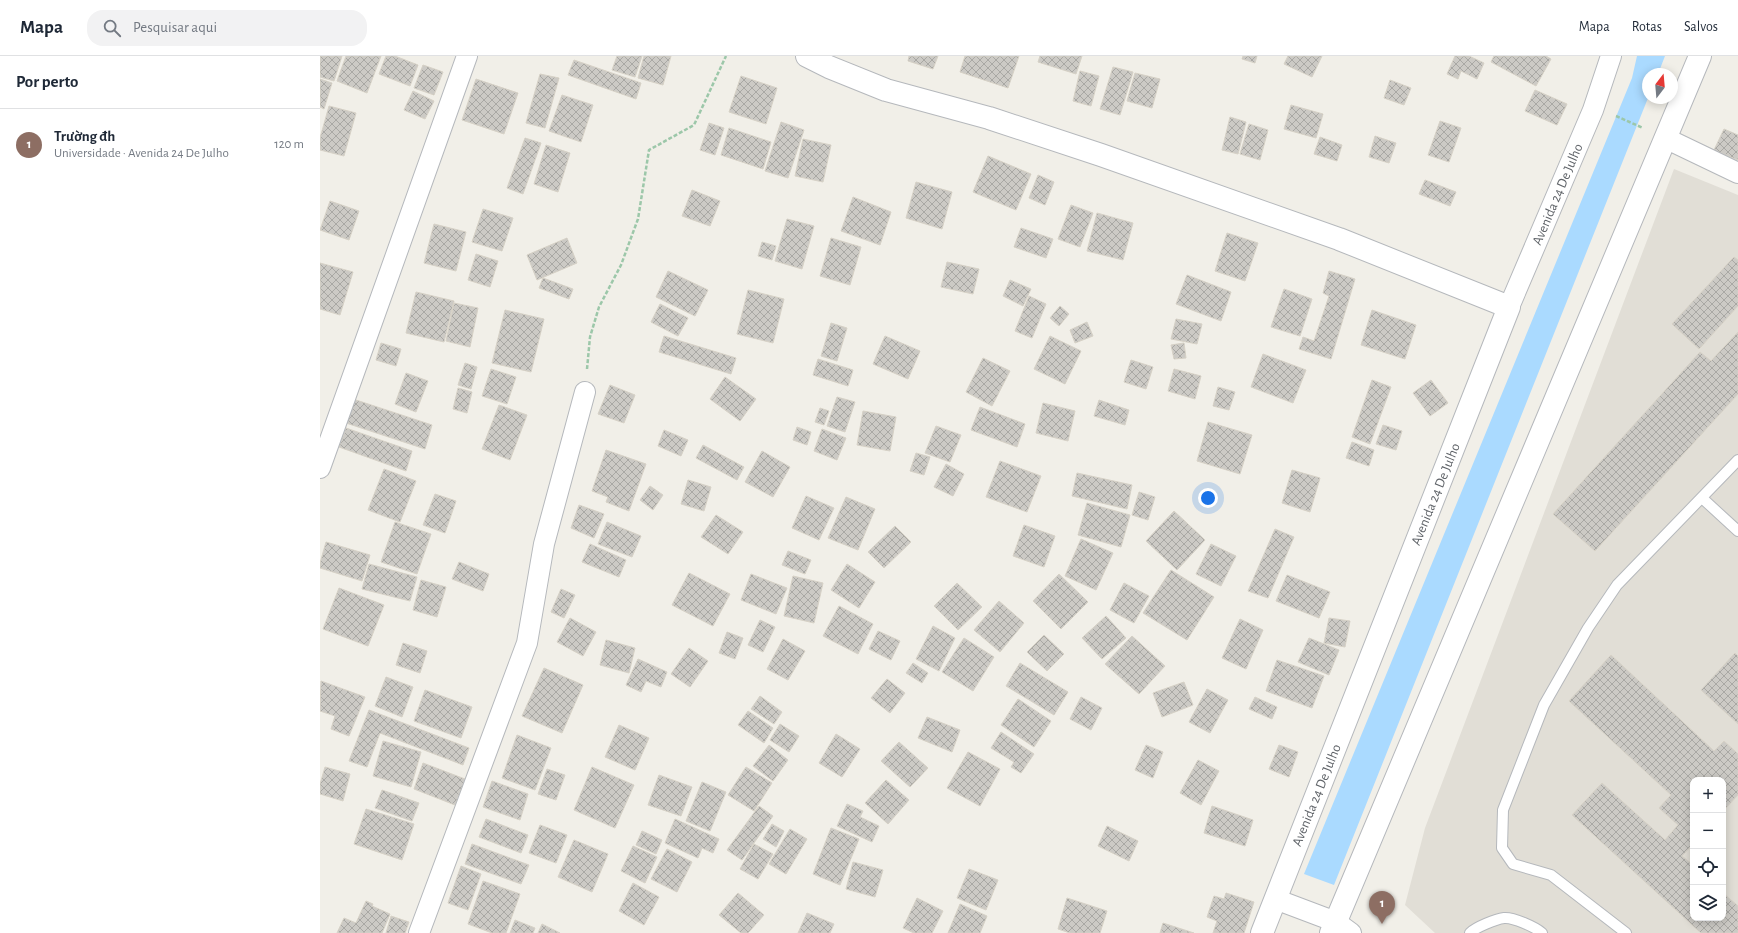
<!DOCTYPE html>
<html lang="pt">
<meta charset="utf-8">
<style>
:root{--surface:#fff;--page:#f2f2f3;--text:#1f2937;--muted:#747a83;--line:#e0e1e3;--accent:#ea580c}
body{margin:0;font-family:"Alegreya Sans",sans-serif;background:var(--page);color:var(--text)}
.controls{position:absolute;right:12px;bottom:12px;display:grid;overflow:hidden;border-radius:8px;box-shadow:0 2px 10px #0003}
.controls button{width:36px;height:36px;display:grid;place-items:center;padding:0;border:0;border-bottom:1px solid var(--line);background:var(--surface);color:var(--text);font:20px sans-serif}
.compass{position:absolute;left:1322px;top:12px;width:36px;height:36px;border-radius:50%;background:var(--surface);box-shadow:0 2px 10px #0003;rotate:16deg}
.you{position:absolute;left:888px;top:442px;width:14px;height:14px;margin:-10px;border:3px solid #fff;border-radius:50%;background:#1a73e8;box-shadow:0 0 0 6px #1a73e833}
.badge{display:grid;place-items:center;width:26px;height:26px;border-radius:50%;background:var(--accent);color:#fff;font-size:13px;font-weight:700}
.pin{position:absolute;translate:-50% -33px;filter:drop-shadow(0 1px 2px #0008)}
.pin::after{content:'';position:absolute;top:21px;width:14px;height:12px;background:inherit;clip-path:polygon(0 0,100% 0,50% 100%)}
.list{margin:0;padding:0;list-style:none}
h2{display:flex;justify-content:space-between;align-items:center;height:52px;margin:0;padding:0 16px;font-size:17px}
h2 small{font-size:13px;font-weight:400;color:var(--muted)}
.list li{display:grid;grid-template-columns:26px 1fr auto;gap:12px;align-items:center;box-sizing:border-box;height:72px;padding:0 16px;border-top:1px solid var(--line)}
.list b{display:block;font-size:15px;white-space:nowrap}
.list p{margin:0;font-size:13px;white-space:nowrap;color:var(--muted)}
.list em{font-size:13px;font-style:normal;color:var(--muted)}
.icon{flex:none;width:22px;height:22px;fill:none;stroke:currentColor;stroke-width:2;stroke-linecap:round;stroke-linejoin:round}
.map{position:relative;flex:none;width:1418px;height:877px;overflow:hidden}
header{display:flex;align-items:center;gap:24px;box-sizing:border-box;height:56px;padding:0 20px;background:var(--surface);border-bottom:1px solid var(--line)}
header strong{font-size:19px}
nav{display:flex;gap:22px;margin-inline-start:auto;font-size:14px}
.search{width:280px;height:36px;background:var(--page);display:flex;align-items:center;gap:10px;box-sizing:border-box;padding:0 14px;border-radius:16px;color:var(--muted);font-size:15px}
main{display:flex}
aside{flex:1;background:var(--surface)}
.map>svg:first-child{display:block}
.education{fill:#e1ded6;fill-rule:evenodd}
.water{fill:#aadaff}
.building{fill:url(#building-cross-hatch);stroke:#d6d1c6}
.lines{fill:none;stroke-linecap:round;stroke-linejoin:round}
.service-casing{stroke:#b5b8bc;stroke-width:12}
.minor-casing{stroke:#b5b8bc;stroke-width:22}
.tertiary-casing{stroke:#b5b8bc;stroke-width:24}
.path{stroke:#9cc7a9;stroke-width:2.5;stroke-dasharray:4 2;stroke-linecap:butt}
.service{stroke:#fff;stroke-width:10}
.minor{stroke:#fff;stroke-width:20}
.tertiary{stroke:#fff;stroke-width:22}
.labels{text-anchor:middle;stroke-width:3;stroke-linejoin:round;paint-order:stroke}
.street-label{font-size:14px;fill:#5f6368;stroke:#fff}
</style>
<header>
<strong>Mapa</strong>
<div class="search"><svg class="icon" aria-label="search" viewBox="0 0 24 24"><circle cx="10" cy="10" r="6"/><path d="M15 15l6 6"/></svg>Pesquisar aqui</div>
<nav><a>Mapa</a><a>Rotas</a><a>Salvos</a></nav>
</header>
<main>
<aside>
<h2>Por perto<small></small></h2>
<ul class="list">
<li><span class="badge" style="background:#8d6e63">1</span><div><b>Trường đh</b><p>Universidade · Avenida 24 De Julho</p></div><em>120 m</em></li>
</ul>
</aside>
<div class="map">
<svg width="1418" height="877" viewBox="0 0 1418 877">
<defs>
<pattern id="building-cross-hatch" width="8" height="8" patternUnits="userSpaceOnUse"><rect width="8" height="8" fill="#cccac5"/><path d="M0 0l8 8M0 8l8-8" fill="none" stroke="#a9a8a4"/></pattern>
</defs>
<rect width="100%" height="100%" fill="#f1efe8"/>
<!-- education -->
<path class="education" d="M1354,113L1418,139V877H1115L1085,849L1105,772ZM1373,724H1403V862H1373Z"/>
<!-- water -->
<path class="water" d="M1317,0H1345L1338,18H1328V42L1014,829L984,818L1312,22Z"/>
<!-- building -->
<path class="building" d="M0,0H22L14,25L0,21Z
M26,0H61L47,37L17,25Z
M66,0H75L98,9L90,30L59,18Z
M297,0H322L315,21L292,14Z
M324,0H351L343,29L318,22Z
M589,0H618L613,13L588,5Z
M645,0H699L688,32L640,16Z
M720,0H762L756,18L718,6Z
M923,0H937L935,7L922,3Z
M968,0H1002L992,21L964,8Z
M1135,0H1149L1164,7L1157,23L1141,15L1138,23L1127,18Z
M1174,0H1226L1231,3L1216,30L1171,6Z
M254,4L321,27L316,43L248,19Z
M103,9L123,16L114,39L94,32Z
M793,11L813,16L800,59L780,53Z
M760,15L779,20L771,50L753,45Z
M815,17L840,23L832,52L807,45Z
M220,18L239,22L225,72L206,67Z
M421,20L457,32L446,68L409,56Z
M0,23L12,27L4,53L0,51Z
M156,23L198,37L184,78L142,64Z
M1070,24L1091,32L1084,49L1064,42Z
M1215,34L1247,48L1237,69L1205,55Z
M93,35L114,45L105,63L84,54Z
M242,39L273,49L261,86L229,75Z
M971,49L1003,58L996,82L964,73Z
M9,50L36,57L24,100L0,94V82Z
M910,61L926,66L918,98L902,94Z
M1120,65L1141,72L1129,106L1108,99Z
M461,66L484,74L468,122L445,115Z
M389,67L404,72L395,99L380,94Z
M929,68L948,74L940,104L920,98Z
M409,72L451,86L443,113L401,99Z
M1404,73L1418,79V104L1394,94Z
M1055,80L1076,87L1069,107L1049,101Z
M1000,81L1022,89L1017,105L994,98Z
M205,82L221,87L203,138L187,132Z
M483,83L511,89L503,126L475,120Z
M226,89L250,97L238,136L214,128Z
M668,100L711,118L696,154L653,136Z
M718,119L734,126L725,149L709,142Z
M1105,124L1136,136L1130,150L1099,138Z
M596,126L632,136L622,173L586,162Z
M372,134L400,145L390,170L362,160Z
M533,141L571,156L560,189L521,175Z
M10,145L39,155L29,184L0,174Z
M751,149L773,157L760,191L738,183Z
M163,153L193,162L182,195L152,186Z
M777,157L813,167L803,204L767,195Z
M467,163L494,170L482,213L455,205Z
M114,168L146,176L136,215L104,207Z
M701,172L733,183L726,202L694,191Z
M907,177L938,187L925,225L895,215Z
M247,182L257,207L217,224L207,199Z
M511,182L541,191L530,229L500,220Z
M442,186L456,190L452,204L438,200Z
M156,198L178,205L170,231L148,224Z
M1414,201L1418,204V250L1379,293L1352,268Z
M627,206L659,213L653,238L621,231Z
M0,207L33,216L20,259L0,253Z
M348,215L388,234L375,260L336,241Z
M1009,215L1035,223L1011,303L979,293L983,281L994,285L1009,240L1003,237Z
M867,219L911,236L901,265L856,248Z
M223,222L253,233L249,243L219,232Z
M690,224L711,233L703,250L683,240Z
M964,233L992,243L980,280L951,271Z
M428,234L464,243L453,287L417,278Z
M96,236L134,245L124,286L86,277Z
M709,240L726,248L712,282L695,275Z
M134,247L158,252L150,291L126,285Z
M340,248L368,262L358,280L331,266Z
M740,250L749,258L739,270L730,262Z
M185,254L224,263L211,316L172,307Z
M1052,254L1096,269L1085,303L1041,289Z
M856,263L882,268L877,288L851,283Z
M767,266L773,280L755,287L750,274Z
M511,267L527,272L517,305L501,300Z
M1418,276V338L1275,495L1233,458L1380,296L1391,305Z
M344,280L416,302L411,318L339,296Z
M565,280L600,295L588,323L553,308Z
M730,280L761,295L745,328L714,313Z
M61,287L81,293L76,310L56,304Z
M864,287L866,302L854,303L851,289Z
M943,298L986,314L973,347L931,331Z
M663,302L690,315L672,350L646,336Z
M498,303L533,314L528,330L493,319Z
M811,304L833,311L826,333L804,326Z
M145,307L157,311L151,333L138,329Z
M171,313L196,321L187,348L162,340Z
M854,313L881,320L875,343L848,335Z
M86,317L108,325L96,356L75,348Z
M405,321L436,343L420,365L390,343Z
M1052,324L1071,331L1050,388L1032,381Z
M1111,324L1128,347L1110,360L1093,337Z
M290,329L315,339L304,367L278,358Z
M898,331L915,336L909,354L893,350Z
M138,332L152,336L147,357L133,353Z
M517,341L535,346L525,376L507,370Z
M30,342L112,369L105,393L23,366Z
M779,344L809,354L805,369L774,360Z
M723,347L755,355L748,385L716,377Z
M179,349L207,359L190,404L162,393Z
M660,351L705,368L697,391L651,374Z
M500,352L509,355L504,369L495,366Z
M543,355L576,361L570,395L537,389Z
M888,366L932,379L920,418L877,405Z
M1063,369L1082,375L1076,394L1056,388Z
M616,370L641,379L630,406L605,397Z
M477,371L491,376L487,389L473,384Z
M26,372L92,395L86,415L19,391Z
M502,373L526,382L517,404L494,395Z
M344,374L368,384L361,400L338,390Z
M1032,386L1054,394L1049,410L1026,402Z
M383,389L424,411L417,424L376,402Z
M286,394L326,408L309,455L286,446L288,441L272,435Z
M442,395L470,411L453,441L425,426Z
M596,397L610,401L604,419L590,415Z
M680,405L721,420L707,456L666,441Z
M626,408L644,418L633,440L614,431Z
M64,413L96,425L80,466L48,454Z
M972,414L1000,422L990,456L962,447Z
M757,417L812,429L807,453L752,440Z
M368,424L391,431L384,455L361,448Z
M330,430L343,439L333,454L320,444Z
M819,436L835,441L828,464L812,459Z
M115,438L136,445L125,477L103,469Z
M486,440L514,452L499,484L472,472Z
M526,441L555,453L538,494L508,482Z
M767,447L810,459L801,491L758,479Z
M259,449L284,458L274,482L251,472Z
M854,455L885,484L857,514L826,485Z
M396,459L423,476L408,498L381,481Z
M75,466L111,478L97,518L61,506Z
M287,466L321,480L312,501L278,488Z
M704,469L735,480L724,511L693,500Z
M575,470L591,486L564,512L548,496Z
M955,473L974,481L948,542L928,535Z
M761,483L793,497L776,534L745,520Z
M6,486L50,499L42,525L0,512V507Z
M270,488L306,504L299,521L262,506Z
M891,488L916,500L901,530L876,518Z
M468,495L491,504L485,518L462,509Z
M139,506L169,518L163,535L132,523Z
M49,508L97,521L90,545L42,533Z
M527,508L555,526L539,552L511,534Z
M851,514L894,541L867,584L823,557Z
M369,517L410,538L393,570L352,549Z
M431,518L467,532L456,558L421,544Z
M739,518L768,546L741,573L713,545Z
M967,519L1010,536L999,562L956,545Z
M473,520L503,527L494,567L464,560Z
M101,524L126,531L117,561L93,554Z
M637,527L662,551L638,574L614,550Z
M804,527L829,540L814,567L790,554Z
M19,532L64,549L48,590L3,573Z
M241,533L255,539L244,562L231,556Z
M679,545L704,567L680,596L654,574Z
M519,550L553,568L538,598L503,580Z
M786,560L806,582L782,603L762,582Z
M250,562L276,576L263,600L237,586Z
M1009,562L1030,565L1025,591L1004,587Z
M920,563L943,574L926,613L902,602Z
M440,564L455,571L443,596L428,589Z
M613,570L635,582L619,615L596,603Z
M558,575L580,585L571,604L549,593Z
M407,576L423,582L415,603L399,597Z
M724,579L744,598L727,615L707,596Z
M812,580L845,610L819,638L785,608Z
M644,582L674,601L653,635L622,616Z
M989,582L1019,594L1009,619L978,606Z
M463,583L485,595L468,624L447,613Z
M286,584L315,592L309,617L280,609Z
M83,587L107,595L100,617L76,609Z
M369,592L388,605L370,631L351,618Z
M1415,597L1418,600V668L1381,634Z
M1291,599L1394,695L1404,685L1418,698V739L1403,755V724H1373V788L1362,800L1373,809V862H1403V837L1418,850V877H1381L1252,759L1282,727L1345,784L1358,769L1339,752L1351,739L1249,645Z
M318,603L347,616L341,631L326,625L321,636L306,629Z
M957,604L1004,620L992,652L946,635Z
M593,607L608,617L602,627L586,617Z
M700,607L748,636L734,659L686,630Z
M224,612L263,629L242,677L202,660Z
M66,621L93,631L82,661L55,650Z
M567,623L585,637L570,657L551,642Z
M1,625L45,641L29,680L11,673L15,660L0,655Z
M864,626L873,649L842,661L833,637Z
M887,633L908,644L890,677L869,666Z
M105,634L152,651L141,682L94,665Z
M440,640L462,656L454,668L431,653Z
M761,641L782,652L771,674L750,663Z
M935,641L957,651L952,663L929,653Z
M698,643L731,665L714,691L681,669Z
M49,654L149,692L143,709L60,677L47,711L29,705Z
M428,655L453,672L444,687L418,669Z
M607,661L640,674L632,696L598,682Z
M460,668L479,680L469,696L450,684Z
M299,669L329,682L315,714L285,701Z
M681,676L714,698L701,717L691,711L694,706L671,692Z
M516,678L540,693L522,721L499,707Z
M197,679L231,692L215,734L182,722Z
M63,685L101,696L91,731L53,720Z
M579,686L608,712L590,731L561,705Z
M449,689L468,704L453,725L433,710Z
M826,689L843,696L833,722L815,714Z
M959,689L978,696L969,721L949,713Z
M648,696L680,713L660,750L627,732Z
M878,704L899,715L881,749L860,737Z
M103,707L145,723L135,749L94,733Z
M5,711L30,718L23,745L0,738V728Z
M272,711L314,729L295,772L254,754Z
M426,711L452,727L434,755L408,739Z
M227,713L245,719L236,744L218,738Z
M339,719L372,731L361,760L328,749Z
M566,724L589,744L568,768L545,747Z
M172,725L208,738L200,764L163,751Z
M382,726L406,736L390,775L366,765Z
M62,734L99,747L92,765L55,752Z
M527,748L543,755L540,761L559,770L552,786L517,770Z
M439,750L453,760L422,804L407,794Z
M892,750L933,764L925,790L884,777Z
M46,753L94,768L82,804L34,788Z
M166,763L208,779L201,797L159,781Z
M355,763L399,783L393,797L382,792L378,802L345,787Z
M452,768L464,775L456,791L443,783Z
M220,769L247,779L236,807L209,797Z
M787,770L818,785L809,805L778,790Z
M511,772L539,783L520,829L493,818Z
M470,773L487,783L466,818L449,808Z
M322,775L342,784L336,798L316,789Z
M254,784L288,798L272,836L238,821Z
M152,788L209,809L201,828L145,808Z
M434,788L453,798L438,823L420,813Z
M313,790L337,801L325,827L301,815Z
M347,793L372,806L357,836L331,823Z
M533,806L563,814L555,841L526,833Z
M141,810L161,818L148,854L128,847Z
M649,813L678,824L666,854L637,842Z
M163,825L200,838L186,877H172L148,868Z
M313,827L339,841L324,869L299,855Z
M418,837L444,859L428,877H421L399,859Z
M906,837L934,846L924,877H893L897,865L887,861L894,840L904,843Z
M597,842L623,855L612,877H594L583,872Z
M747,842L787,855L780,877H750L738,873Z
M46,845L53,848L52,850L70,858L62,877H17L24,862L36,867Z
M640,848L667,860L660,877H628Z
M487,857L514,868L510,877H478Z
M71,860L89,866L85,877H66Z
M195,864L215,872L213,877H190Z
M843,867L874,877H840Z
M222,868L240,877H218Z"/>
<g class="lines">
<defs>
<path id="service" d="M1382,442L1418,475
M1150,877C1156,871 1176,863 1184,862C1193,861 1215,871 1222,877
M1306,877L1231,819L1193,808L1182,792L1183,754L1224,649L1268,572L1297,529L1418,404"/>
<path id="minor" d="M1345,82L1418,117
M1189,251L1273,54L1291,0
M0,412L147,0
M955,843L1016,866L1031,877
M99,877L207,587L224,488L265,336"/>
<path id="tertiary" d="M487,0L509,11L566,34L669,62L781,99L1019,183L1189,251L942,877
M1011,877L1380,0"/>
</defs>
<!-- service casing -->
<use href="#service" class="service-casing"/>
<!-- minor casing -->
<use href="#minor" class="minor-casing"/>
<!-- tertiary casing -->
<use href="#tertiary" class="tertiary-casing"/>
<!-- path -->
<path class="path" d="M1296,60L1323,72
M267,313L270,281L279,251L301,209L318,163L329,94L374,69L406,0"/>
<!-- service -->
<use href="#service" class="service"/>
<!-- minor -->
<use href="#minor" class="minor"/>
<!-- tertiary -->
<use href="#tertiary" class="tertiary"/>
</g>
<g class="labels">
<!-- street labels -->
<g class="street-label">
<text transform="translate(1237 138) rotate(-67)" y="5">Avenida 24 De Julho</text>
<text transform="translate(1115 438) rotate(-68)" y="5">Avenida 24 De Julho</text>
<text transform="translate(996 739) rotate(-68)" y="5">Avenida 24 De Julho</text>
</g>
</g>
</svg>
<div class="controls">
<button>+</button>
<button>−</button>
<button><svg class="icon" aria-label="locate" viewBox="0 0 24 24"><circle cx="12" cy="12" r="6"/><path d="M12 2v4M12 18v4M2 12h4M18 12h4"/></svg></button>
<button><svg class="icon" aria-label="layers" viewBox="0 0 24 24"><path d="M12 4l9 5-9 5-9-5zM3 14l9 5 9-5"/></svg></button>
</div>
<svg class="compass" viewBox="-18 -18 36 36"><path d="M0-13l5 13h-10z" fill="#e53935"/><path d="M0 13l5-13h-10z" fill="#747a83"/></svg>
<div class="you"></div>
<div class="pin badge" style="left:1062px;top:868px;background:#8d6e63">1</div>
</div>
</main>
